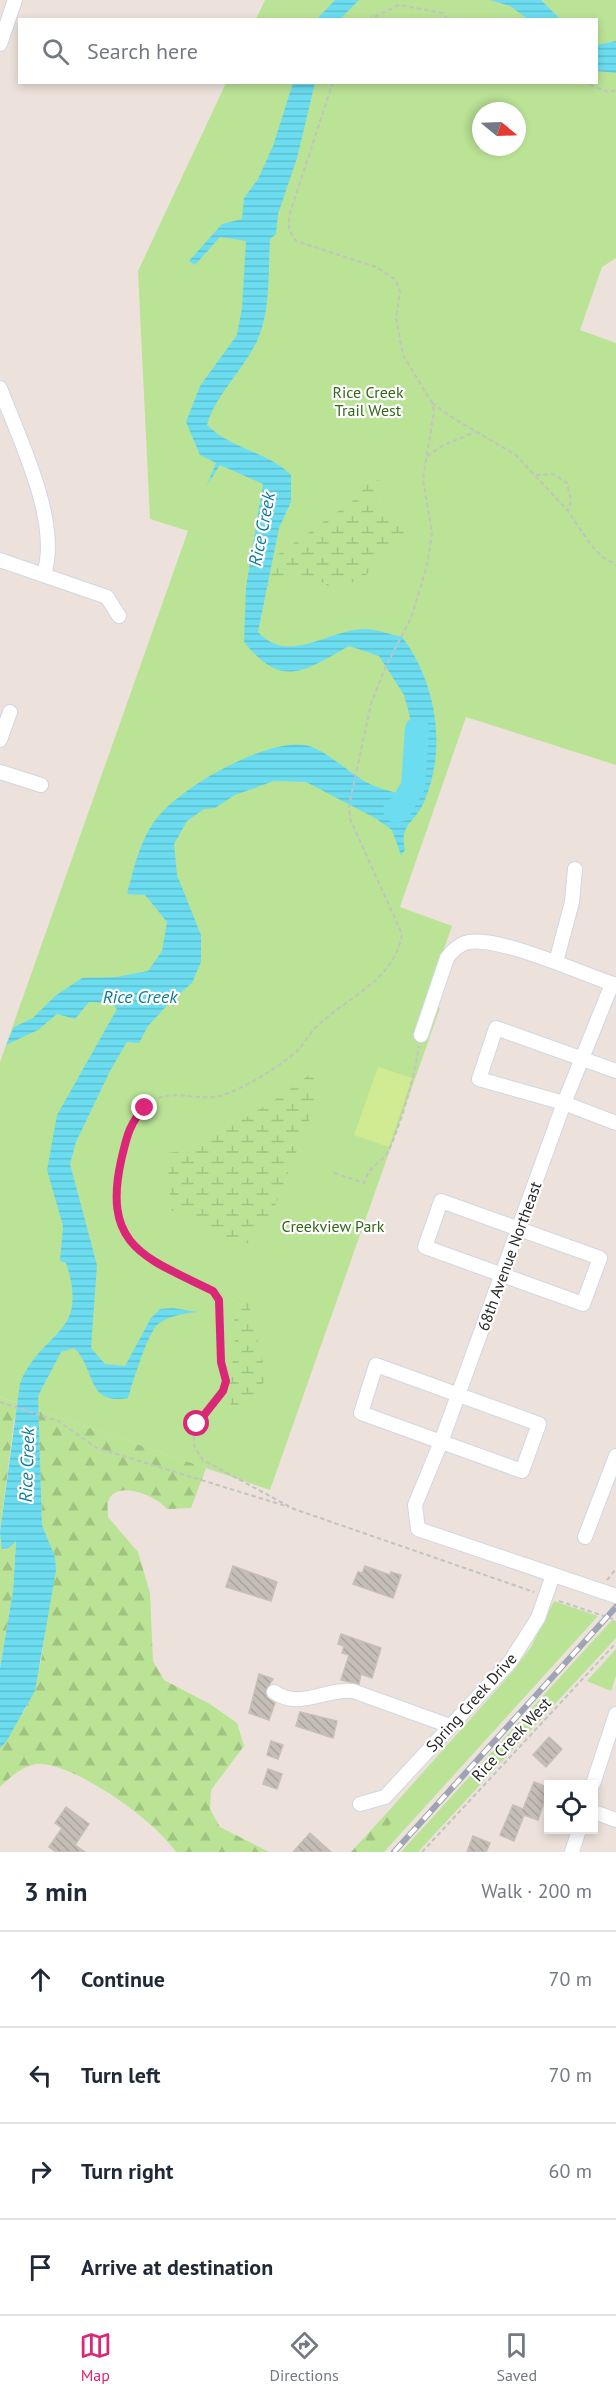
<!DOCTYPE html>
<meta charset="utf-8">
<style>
:root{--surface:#fff;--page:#f2f2f3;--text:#1f2937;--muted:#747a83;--line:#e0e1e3;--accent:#db2777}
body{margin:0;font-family:"PT Sans",sans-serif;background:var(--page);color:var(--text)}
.controls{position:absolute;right:18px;bottom:18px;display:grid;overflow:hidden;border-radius:0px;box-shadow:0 3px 9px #0003}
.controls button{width:54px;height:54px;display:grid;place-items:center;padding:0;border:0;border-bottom:2px solid var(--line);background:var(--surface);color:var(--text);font:30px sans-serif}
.compass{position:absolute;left:472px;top:102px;width:54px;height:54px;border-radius:50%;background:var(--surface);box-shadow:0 3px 9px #0003;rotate:109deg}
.stop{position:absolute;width:18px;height:18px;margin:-14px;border:4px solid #db2777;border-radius:50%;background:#fff}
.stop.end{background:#db2777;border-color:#fff;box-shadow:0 2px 6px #0008}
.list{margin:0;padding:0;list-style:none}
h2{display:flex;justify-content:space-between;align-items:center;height:78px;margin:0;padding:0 24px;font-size:26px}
h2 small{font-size:20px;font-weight:400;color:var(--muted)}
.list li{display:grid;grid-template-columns:39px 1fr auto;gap:18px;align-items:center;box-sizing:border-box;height:96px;padding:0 24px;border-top:2px solid var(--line)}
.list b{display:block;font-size:22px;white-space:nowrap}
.list em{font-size:20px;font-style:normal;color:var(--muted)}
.icon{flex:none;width:33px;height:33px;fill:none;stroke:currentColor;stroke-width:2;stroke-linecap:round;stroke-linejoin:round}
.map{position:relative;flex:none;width:616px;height:1852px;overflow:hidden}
.search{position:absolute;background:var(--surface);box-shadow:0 3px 9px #0003;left:18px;right:18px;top:18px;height:66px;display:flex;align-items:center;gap:15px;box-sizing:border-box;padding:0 21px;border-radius:0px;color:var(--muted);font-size:22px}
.sheet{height:462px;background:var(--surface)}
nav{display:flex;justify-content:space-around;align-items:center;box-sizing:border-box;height:84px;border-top:2px solid var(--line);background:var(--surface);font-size:16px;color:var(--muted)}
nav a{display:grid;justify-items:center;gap:3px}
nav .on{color:var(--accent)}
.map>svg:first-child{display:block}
.grass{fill:#bae396;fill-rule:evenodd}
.forest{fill:url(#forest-firs)}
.wetland{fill:url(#wetland-marsh)}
.pitch{fill:#d0eb92}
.water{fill:url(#water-rules)}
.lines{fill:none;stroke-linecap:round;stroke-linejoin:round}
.river{stroke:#6cddf0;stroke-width:24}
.building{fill:url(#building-back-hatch);stroke:#c7beb5;stroke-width:1.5}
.minor-casing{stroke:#d0d6e3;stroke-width:16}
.path{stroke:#c3c3c3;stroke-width:2;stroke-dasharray:4.5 3;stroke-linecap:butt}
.minor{stroke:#fff;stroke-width:14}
.rail-casing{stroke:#9ea4b4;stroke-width:6}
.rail{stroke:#fff;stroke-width:4;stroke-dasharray:11;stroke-linecap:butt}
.route{stroke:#db2777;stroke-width:8}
.labels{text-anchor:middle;stroke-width:4.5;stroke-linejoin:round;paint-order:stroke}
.park-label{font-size:16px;fill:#336719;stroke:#fff}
.street-label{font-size:16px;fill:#292929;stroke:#fff}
.water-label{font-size:18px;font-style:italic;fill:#0c7b9b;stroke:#fff}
</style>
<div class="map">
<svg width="616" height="1852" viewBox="0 0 616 1852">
<defs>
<pattern id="forest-firs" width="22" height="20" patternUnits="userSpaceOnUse" patternTransform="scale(1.5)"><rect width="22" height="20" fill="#bae396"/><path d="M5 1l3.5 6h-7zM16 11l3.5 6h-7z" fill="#a0c381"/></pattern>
<pattern id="wetland-marsh" width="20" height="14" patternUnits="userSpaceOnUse" patternTransform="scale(1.5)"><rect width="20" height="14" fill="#bae396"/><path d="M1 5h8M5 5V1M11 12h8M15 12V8" fill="none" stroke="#a0c381"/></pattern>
<pattern id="water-rules" width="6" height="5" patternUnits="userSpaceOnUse" patternTransform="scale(1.5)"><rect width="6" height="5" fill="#6cddf0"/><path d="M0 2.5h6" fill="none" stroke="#5ebece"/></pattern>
<pattern id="building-back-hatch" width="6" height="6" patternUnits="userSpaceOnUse" patternTransform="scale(1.5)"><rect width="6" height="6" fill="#c4beb7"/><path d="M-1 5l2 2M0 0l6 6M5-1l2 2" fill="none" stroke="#a8a39d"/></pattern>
</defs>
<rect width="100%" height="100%" fill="#ece2db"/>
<!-- grass -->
<path class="grass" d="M265,0H616V258L602,267L580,330L616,343V765L466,717L400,907L452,926L425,1002L440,1008L270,1490L0,1397V1062L188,531L150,519L138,271L226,83L596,82V20L256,19ZM481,111H517V147H481Z
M554,1601L598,1616L384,1852H364L392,1821L385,1815L513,1671L531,1647Z
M612,1620L616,1621V1638L418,1852H401Z
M616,1649V1676L611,1691L587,1681Z"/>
<!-- forest -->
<path class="forest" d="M0,1397L19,1404L14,1421L0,1532L4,1550L16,1540L13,1591L0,1668Z
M38,1410L206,1468L191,1508L167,1509C157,1496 115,1478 108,1502C107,1506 108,1513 108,1517L138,1552L150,1593L153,1661L164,1680L210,1704L237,1723L244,1746L211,1790L210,1809L220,1827L269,1852H176C155,1821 81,1768 43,1764C27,1762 10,1777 0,1787V1748L26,1708L41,1661L55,1557L42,1526Z
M385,1815L393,1821L364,1852H351Z"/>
<!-- wetland -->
<path class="wetland" d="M371,480L383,481L373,512L409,530L406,539L394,542L361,581L328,586L316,578L294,573L267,588L273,558L354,500Z
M318,1068L313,1110L296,1153L272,1213L248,1243L233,1245L171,1210L167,1153L192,1150L283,1095Z
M247,1296L264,1367V1382L240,1409L231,1406L226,1385L235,1354L234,1301Z"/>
<!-- pitch -->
<path class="pitch" d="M378,1067L412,1078L389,1147L354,1135Z"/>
<!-- water -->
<path class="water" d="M335,0H359L340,19H317Z
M490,0H541L560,19H528L510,6Z
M616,41V73L597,71V45Z
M293,83H315L297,158L278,214L276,234L270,239C268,270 271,312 257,341C243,371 216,394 207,425C231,449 267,451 291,475V502L279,528L258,632C289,666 329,629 365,629C377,629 391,635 402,637C437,683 447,750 424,802C415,823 399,824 405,850L401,855L392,830L375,818L306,782L274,781L235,795L215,808L204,809L187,821L174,844L177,875L201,935V962L192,983L172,1000L148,1026L139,1043L127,1042L111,1069L76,1142L70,1164L97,1265L91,1348L105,1364L125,1366L151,1318L160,1309L173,1308L198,1312C185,1313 168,1316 158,1324C147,1334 133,1382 128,1398C85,1406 96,1367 74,1348L61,1352L38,1396L42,1525L55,1557L56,1570L35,1691L6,1742L0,1748V1668L13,1591L16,1541L9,1548L2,1549L0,1532L20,1383C43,1328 90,1336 66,1263L60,1261L63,1226L47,1170L57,1115L117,1009L111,1003L89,1002L75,1019L57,1014L38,1030L6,1045L14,1027L33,1018L55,996L82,978L116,977L148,971L162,951L167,922L145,895L127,894C134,868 140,839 157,818C181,787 265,739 305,745C324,748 350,774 368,783C377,788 388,790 398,794L413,786L417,761L413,728L404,695L379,656L349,646C303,672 282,689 244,642L246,587L263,484L220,465L207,485L216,463L200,455L186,422L200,386L237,335L242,308L246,241L220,237L195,265L189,261L222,224L242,219L244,198L258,179L273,146Z"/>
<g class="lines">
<!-- river -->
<path class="river" d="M395,810H399L413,786L417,729"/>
</g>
<!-- building -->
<path class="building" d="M233,1566L277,1582L271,1601L226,1587Z
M365,1566L390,1575L391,1572L401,1575L393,1598L353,1584L358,1572L362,1573Z
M341,1634L381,1648L372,1678L361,1674L359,1684L341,1680L349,1655L342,1653L344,1646L338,1644Z
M259,1674L273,1679L265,1692L267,1697L275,1703L269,1720L249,1713Z
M300,1712L337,1721L333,1738L296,1726Z
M549,1737L562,1749L546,1767L533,1755Z
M271,1741L283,1745L278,1759L267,1755Z
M268,1769L282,1774L277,1789L263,1784Z
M534,1782L549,1788L538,1820L524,1815L514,1841L500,1835L513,1805L523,1809Z
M66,1807L89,1824L75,1845L85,1852H56L49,1847L62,1828L55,1823Z
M310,1833L331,1852H293Z
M473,1836L490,1843L486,1852H467Z"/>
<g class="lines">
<defs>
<path id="minor" d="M0,44L15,0
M0,388C19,439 61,522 44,574
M0,560L107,597L119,616
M0,740L10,712
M0,772L41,785
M556,962L572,902L575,869
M612,984L564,1103L441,1442L415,1505L418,1529L616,1596
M421,1035L447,958C452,951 457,946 465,943C493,933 585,975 616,985
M616,1071L496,1028L479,1079L564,1103L616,1123
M441,1201L600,1258L583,1304L425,1247Z
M376,1365L539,1424L522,1471L361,1413Z
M585,1537L616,1456
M274,1692C299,1710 326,1688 353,1691L450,1726
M593,1784L616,1714
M360,1804L385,1797L510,1662L538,1618L553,1575
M594,1812L616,1820
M572,1852L579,1830"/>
</defs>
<!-- minor casing -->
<use href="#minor" class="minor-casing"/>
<!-- path -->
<path class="path" d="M368,20L399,5L443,13L448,20
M333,82L289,216V230L296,241L376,267L395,279L400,291L396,318L403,355L432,403L434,412L423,479L432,533L427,566L411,618L385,668L371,704L349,806L350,819L402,934C394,982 346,997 315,1028C309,1035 304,1043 298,1050C281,1066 242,1090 220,1096C199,1101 177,1090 156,1099C149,1103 136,1113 132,1120C118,1146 109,1214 128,1239C147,1265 185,1277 213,1291L219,1300L221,1362L226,1381L223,1391L194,1432V1446L203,1460L294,1509L534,1592
M583,82L608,92L616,90
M432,403L453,418L516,455L568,511L591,545L601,556L616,565
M427,456L444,445L475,432
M536,475L553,474L567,483L571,501L568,511
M334,1173L364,1183C370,1163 383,1163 389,1150C403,1117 413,1082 419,1046
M0,1402L58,1421L97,1448L289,1507
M607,1580L616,1569
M559,1601L616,1620
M422,1852L616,1643"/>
<!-- minor -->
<use href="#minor" class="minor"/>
<defs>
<path id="rail" d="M394,1852L616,1607"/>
</defs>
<!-- rail casing -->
<use href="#rail" class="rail-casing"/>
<!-- rail -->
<use href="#rail" class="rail"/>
</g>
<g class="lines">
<!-- route -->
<path class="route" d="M145,1108C129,1122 126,1140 121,1161C102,1248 147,1258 213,1291L219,1300L221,1362L226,1381L223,1391L197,1424"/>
</g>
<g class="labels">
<!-- park labels -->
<g class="park-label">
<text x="368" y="398">Rice Creek<tspan x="368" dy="18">Trail West</tspan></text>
<text x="333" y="1232">Creekview Park</text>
</g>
<!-- street labels -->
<g class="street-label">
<text transform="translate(509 1256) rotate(-70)" y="6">68th Avenue Northeast</text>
<text transform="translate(471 1702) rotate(-48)" y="6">Spring Creek Drive</text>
<text transform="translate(511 1739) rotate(-47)" y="6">Rice Creek West</text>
</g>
<!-- water labels -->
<g class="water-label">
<text transform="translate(262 529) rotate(-79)" y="6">Rice Creek</text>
<text x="140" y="1003">Rice Creek</text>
<text transform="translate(27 1465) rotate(-88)" y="6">Rice Creek</text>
</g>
</g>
</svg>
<div class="controls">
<button><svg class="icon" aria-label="locate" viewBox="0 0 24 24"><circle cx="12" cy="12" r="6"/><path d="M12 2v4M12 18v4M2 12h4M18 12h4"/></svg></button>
</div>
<svg class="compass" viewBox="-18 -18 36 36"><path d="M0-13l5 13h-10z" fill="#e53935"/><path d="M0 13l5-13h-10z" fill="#747a83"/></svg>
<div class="stop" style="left:197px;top:1424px"></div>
<div class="stop end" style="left:145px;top:1108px"></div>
<div class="search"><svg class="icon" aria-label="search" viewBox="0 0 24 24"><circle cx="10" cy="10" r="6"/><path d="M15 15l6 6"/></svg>Search here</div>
</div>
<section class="sheet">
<h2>3 min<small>Walk · 200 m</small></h2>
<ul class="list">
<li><svg class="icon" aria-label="ahead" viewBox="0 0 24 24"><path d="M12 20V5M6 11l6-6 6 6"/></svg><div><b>Continue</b></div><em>70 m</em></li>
<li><svg class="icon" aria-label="left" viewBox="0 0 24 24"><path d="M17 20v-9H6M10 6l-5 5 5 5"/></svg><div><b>Turn left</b></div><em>70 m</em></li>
<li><svg class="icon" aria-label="right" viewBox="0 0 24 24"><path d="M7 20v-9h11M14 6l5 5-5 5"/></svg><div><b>Turn right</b></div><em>60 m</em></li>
<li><svg class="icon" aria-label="arrive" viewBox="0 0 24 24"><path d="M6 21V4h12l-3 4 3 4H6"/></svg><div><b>Arrive at destination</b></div></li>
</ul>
</section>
<nav>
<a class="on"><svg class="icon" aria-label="map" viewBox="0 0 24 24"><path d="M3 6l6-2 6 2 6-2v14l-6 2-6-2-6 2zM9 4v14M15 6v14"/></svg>Map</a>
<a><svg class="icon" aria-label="directions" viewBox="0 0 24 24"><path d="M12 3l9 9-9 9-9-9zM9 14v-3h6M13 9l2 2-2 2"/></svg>Directions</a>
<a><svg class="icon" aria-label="saved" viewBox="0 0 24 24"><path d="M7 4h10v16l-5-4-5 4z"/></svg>Saved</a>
</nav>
